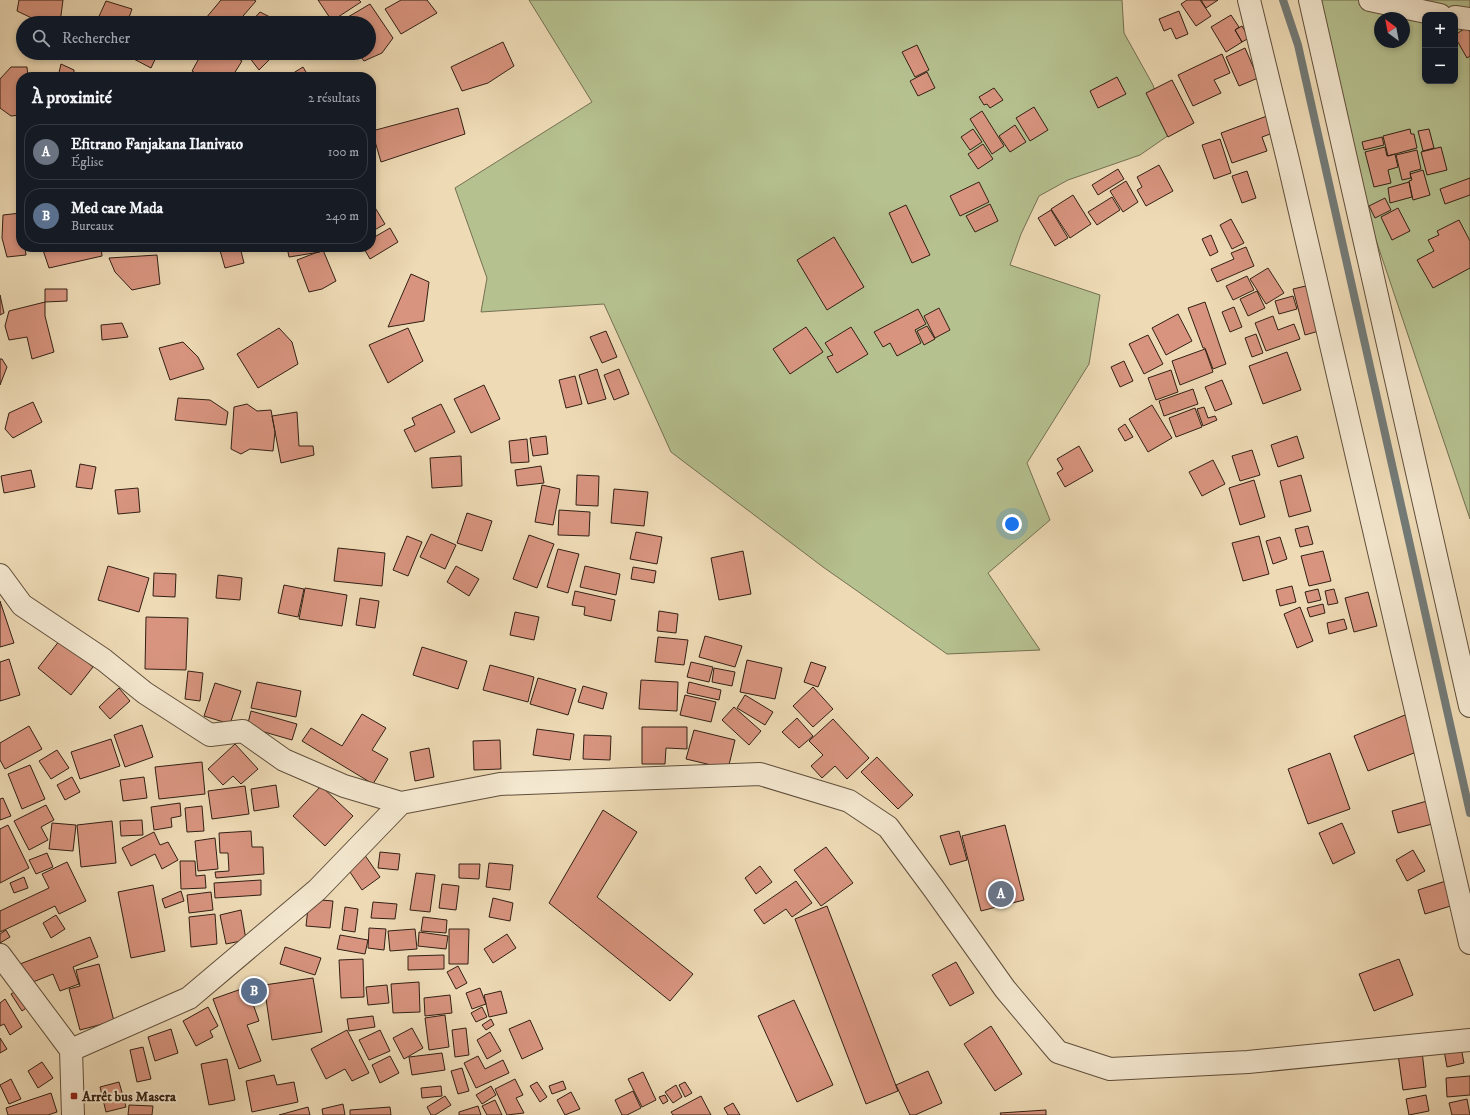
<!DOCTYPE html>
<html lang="fr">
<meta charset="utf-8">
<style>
:root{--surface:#171b24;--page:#242831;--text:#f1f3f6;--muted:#9ea1a6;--line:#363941;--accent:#2563eb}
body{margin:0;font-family:"IM FELL DW Pica",serif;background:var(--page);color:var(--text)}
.controls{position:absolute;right:12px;top:12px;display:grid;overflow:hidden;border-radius:8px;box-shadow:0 2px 6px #0003}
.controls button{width:36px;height:36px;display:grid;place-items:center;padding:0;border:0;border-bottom:1px solid var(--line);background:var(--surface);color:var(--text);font:20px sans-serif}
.compass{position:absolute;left:1374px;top:12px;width:36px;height:36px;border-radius:50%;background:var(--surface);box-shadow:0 2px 6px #0003;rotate:328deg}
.you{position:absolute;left:1012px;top:524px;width:14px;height:14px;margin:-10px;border:3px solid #fff;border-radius:50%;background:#1a73e8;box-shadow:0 0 0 6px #1a73e833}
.badge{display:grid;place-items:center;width:26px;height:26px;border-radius:50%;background:var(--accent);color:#fff;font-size:13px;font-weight:700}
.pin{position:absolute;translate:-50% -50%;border:2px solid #fff;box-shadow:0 1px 4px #0006}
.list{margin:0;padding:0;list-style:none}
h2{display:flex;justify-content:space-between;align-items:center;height:52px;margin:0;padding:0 16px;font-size:17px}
h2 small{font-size:13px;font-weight:400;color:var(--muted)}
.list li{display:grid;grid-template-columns:26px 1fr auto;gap:12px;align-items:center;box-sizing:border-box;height:56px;margin:0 8px 8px;padding:0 8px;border:1px solid var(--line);border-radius:16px}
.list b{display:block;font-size:15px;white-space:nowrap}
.list p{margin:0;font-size:13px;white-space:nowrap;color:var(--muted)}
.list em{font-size:13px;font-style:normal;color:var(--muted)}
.icon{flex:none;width:22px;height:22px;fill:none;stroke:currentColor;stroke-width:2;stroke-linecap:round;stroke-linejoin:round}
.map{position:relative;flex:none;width:1470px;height:1115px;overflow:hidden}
.search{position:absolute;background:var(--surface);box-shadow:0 2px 6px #0003;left:16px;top:16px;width:360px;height:44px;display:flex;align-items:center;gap:10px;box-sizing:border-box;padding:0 14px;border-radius:22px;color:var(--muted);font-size:15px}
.panel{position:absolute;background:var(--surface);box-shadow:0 2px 6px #0003;left:16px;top:72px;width:360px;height:180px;border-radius:16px}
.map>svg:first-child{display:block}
.green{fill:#b6c190;stroke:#747052;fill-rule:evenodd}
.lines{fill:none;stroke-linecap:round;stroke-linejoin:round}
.stream{stroke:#737b78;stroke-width:8}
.building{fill:#d8947f;stroke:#322014}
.minor-casing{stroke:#614f3c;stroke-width:24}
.minor{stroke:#f4e8d0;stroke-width:22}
.poi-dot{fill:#8f2418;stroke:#f4e8d0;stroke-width:1.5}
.labels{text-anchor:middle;stroke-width:4;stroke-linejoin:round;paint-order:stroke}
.poi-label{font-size:14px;font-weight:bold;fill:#322014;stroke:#f4e8d0;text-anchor:start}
</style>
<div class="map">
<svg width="1470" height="1115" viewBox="0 0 1470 1115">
<rect width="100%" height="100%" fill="#eedbb6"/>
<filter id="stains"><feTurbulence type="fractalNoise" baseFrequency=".005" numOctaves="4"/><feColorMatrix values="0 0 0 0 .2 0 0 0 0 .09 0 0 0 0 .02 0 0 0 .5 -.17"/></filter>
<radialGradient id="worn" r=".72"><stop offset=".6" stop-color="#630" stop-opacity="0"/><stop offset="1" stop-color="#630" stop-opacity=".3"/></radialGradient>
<!-- green -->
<path class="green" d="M529,0H1122L1124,33L1153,85L1169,135L1140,155L1068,180L1039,196L1021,234L1010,265L1100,295L1089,364L1027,463L1050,520L988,573L1040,650L947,654L823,567L671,452L604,304L481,312L487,278L455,188L592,102Z
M1315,0H1470V519L1375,237ZM1425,15H1455V81H1425ZM1380,18H1404V42H1380Z"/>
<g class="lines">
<!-- stream -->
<path class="stream" d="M1283,0L1298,45L1470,813"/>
</g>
<!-- building -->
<path class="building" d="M19,0H63L60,23L38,21L17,11Z
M221,0H254L256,1L237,23H212L206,18Z
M318,0H359L361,2L332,21Z
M401,0H427L437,13L401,34L385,9Z
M1187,0H1200L1211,16L1196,26L1181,4Z
M1201,0H1218L1206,8Z
M106,1L132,9L127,23H96Z
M370,4L393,38L382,53L364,61L358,53H369V23H346L348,17Z
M1179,11L1188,34L1176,39L1171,28L1164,31L1159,19Z
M260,12L282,23H250Z
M1231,15L1239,27L1235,30L1242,42L1226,52L1211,27Z
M1242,26L1249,38L1242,42L1235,30Z
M1467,27L1470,32V56L1467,58L1455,37V35Z
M503,42L514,66L488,83L462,91L451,67Z
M917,45L929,70L915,77L902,52Z
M1245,48L1258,78L1239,86L1226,57Z
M132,53H158L151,68L130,57Z
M202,53H228L242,61L232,77H202L192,71Z
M246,53H276L259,70Z
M1222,54L1230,73L1214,80L1221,93L1193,106L1178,75Z
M61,64L74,70V77H58Z
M11,67H27L28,77H21V115L11,116L0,108V79Z
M303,67L309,77H287Z
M927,72L935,88L918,96L910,81Z
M1117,77L1126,94L1098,108L1090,91Z
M1172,80L1194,123L1168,137L1146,93Z
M994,88L1003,100L990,108L987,104L984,105L979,97Z
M1034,107L1048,130L1030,141L1016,118Z
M458,108L465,134L381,162L372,131Z
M982,111L1004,146L992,154L970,119Z
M1267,116L1273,133L1262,137L1267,151L1232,163L1221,133Z
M1015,125L1026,142L1010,152L999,136Z
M973,129L982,142L970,150L961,137Z
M1410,129L1411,134H1414L1417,148L1388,156L1383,136Z
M1429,129L1434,148L1423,151L1418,131Z
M1382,137L1384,145L1364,150L1362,142Z
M1220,139L1231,173L1214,179L1202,145Z
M983,144L993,159L978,169L968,154Z
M1385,147L1387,156L1395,154L1398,167L1388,170L1391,183L1374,187L1365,152Z
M1441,147L1447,170L1427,175L1421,152Z
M1417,150L1421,169L1410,172L1411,178L1402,180L1396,155Z
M1159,165L1173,191L1146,206L1137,190L1142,187L1137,177Z
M1118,169L1124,179L1098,195L1092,185Z
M1423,170L1430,195L1413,200L1409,181L1412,180L1410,174Z
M1247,171L1256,198L1242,203L1232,176Z
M1470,178V195L1445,204L1440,189Z
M1126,181L1138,202L1123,212L1110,191Z
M979,182L989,202L960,216L950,196Z
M1409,182L1412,197L1390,203L1388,188Z
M1073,195L1091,224L1070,238L1051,209Z
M1112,197L1120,210L1097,225L1088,212Z
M1385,198L1391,210L1375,218L1369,206Z
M371,201L385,224L371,232Z
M990,204L998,221L975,232L966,216Z
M906,205L930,255L912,263L889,213Z
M1398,208L1410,231L1392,240L1381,217Z
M1051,210L1068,238L1055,246L1038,218Z
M21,213V247H25L26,255L7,257L2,238L3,215Z
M1231,219L1244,243L1232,249L1220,225Z
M1459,220L1470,241V268L1433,288L1417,260L1434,251L1428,240L1439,235L1437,231Z
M390,228L398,242L370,259L363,247H371V239Z
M1211,235L1218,252L1210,256L1202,239Z
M834,237L864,287L827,310L797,260Z
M42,247H101L102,256L49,268Z
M219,247H240L244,263L225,268Z
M287,247H319L320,252L289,257Z
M1246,247L1254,266L1217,282L1211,269L1234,259L1231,253Z
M323,250L336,281L322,289L309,292L297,260Z
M157,255L160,284L132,290L115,272L109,258Z
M1268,268L1284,293L1266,304L1250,279Z
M411,274L429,282L424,321L388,327Z
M1247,276L1254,290L1233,300L1226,286Z
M1314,284L1326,329L1305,335L1293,289Z
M45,289H67V301L45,302Z
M1257,291L1265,308L1248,316L1240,299Z
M0,295L4,313L0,315Z
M1293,296L1297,309L1279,314L1275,301Z
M45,302V316L54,352L32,359L27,337L9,340L5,326L9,311Z
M1205,302L1226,364L1213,369L1205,348H1203L1188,308Z
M1234,307L1242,327L1230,332L1222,312Z
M939,308L950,330L935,338L924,316Z
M918,309L926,324L915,330L921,343L897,356L890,343L883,347L874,332Z
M1178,314L1192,341L1166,355L1152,328Z
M1273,316L1278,330L1294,324L1300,339L1266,351L1255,323Z
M122,323L128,337L102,340L101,325Z
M927,326L935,339L924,345L917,331Z
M806,327L823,352L790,374L773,349Z
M851,327L868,354L837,373L827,357L833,355L825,343Z
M279,328L292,342L298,364L258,388L237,354Z
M408,328L423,361L388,383L369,345Z
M606,331L617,357L602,363L590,337Z
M1256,334L1263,353L1252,357L1245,338Z
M1148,335L1163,364L1144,374L1129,344Z
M183,342L198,357L204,369L170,380L159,348Z
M1205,349L1213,372L1180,385L1172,361Z
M1287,352L1301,390L1263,404L1249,366Z
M0,359H2L7,367L0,385Z
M1124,361L1133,381L1120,387L1111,367Z
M597,369L606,399L588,404L579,375Z
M619,369L629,394L614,400L604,375Z
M1171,370L1178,392L1156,400L1148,378Z
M575,376L582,404L566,408L559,380Z
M1222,380L1232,404L1215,411L1205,387Z
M484,385L500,419L471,433L454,399Z
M1193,389L1198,404L1164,416L1159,401Z
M178,398L210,400L228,412L226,425L175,420Z
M33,402L42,422L13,438L5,429L9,413Z
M247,404L257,411L271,410L275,432L273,451L250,449L241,454L231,449L234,407Z
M441,404L455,432L415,452L404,430L415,425L412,418Z
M1152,405L1172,438L1148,452L1129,419Z
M1204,407L1208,418L1215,416L1217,420L1203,426L1197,409Z
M1195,408L1202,427L1176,437L1169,418Z
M297,412L299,446H313L314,455L281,463L272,416Z
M1125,424L1133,437L1125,441L1118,429Z
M546,436L548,454L533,456L530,438Z
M1297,436L1304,458L1278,467L1271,445Z
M527,439L529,462L511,463L509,441Z
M1079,446L1093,471L1065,487L1057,473L1063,469L1057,459Z
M1252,450L1260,475L1240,481L1232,456Z
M461,456L462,486L432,488L430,458Z
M1213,460L1225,484L1202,496L1189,472Z
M80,464L96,467L92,489L76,487Z
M541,466L544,483L517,486L515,470Z
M31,470L35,487L4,493L1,476Z
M577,475L599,476L598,506L576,505Z
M1301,475L1311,511L1289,517L1280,481Z
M1254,480L1265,517L1240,525L1229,488Z
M542,485L560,489L553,525L535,522Z
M138,488L140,512L118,514L115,490Z
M614,489L648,492L644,526L611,523Z
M559,510L590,512L589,536L558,535Z
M467,513L492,521L482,551L457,543Z
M1308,526L1313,544L1300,547L1295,529Z
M636,532L662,537L657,564L630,559Z
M431,534L456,545L445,569L420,557Z
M529,535L554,544L537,588L513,579Z
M407,536L422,542L408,576L393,570Z
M1259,536L1269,574L1243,581L1232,543Z
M1280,537L1287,559L1273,564L1266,541Z
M338,548L385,553L382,586L334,581Z
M558,549L579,554L568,593L547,587Z
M743,551L751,594L719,600L711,558Z
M1323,551L1331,581L1309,586L1301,556Z
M108,566L149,578L139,612L98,600Z
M456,566L479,579L469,596L447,582Z
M585,566L620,574L616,595L580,587Z
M633,567L656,571L654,583L631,579Z
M154,573L176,574L175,597L153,596Z
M218,575L242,578L240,600L216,598Z
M284,585L304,589L298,617L278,613Z
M1292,586L1296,602L1280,606L1276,590Z
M305,588L347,595L342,626L299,619Z
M1318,589L1321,600L1308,603L1305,592Z
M1334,589L1338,603L1328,605L1325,591Z
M575,591L615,600L611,621L584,615L585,607L572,605Z
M1368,592L1377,626L1354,632L1345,598Z
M360,598L379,601L375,628L356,625Z
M0,601L14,643L0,647Z
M1323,604L1325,613L1310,617L1307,608Z
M1300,607L1313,641L1297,648L1284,614Z
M659,611L678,614L676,633L657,631Z
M515,612L539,617L534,640L510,635Z
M146,617L188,618L186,670L145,669Z
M1344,619L1347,629L1329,634L1327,623Z
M705,636L742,646L735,667L699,657Z
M658,637L688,640L684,665L655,662Z
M60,640L93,667L71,695L38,668Z
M422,647L467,661L458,689L413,675Z
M9,659L20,695L0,701V662Z
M747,660L782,668L775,699L740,692Z
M691,662L713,667L709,682L687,677Z
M811,662L826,667L818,687L804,682Z
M490,665L534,677L528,702L483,690Z
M714,668L735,672L732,686L712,682Z
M188,671L203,673L200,701L185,699Z
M538,678L576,689L568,715L530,704Z
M641,680L678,682L677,711L639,709Z
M257,682L301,691L296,717L251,708Z
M689,682L721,690L719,700L687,693Z
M215,683L241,691L230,724L204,716Z
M583,686L607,693L603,709L578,702Z
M813,687L833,709L813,727L793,706Z
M119,688L130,701L110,719L99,707Z
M685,695L716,702L711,722L680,715Z
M745,695L773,712L765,725L737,708Z
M734,707L761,731L749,745L722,720Z
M251,711L297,724L292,740L247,727Z
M362,714L386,728L372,750L388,759L373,784L302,741L311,728L342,746Z
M1405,715L1419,751L1368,771L1354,736Z
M797,718L813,736L799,748L782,732Z
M833,719L869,758L847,779L835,766L822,778L811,766L823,755L809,741Z
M142,725L153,757L125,767L114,735Z
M29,726L42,749L5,769L0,760V743Z
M642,727H687V749L666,748L665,764H642Z
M537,729L574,734L570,760L533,755Z
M694,730L735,740L728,769L686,759Z
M584,735L611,736L610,760L583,759Z
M111,739L120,766L80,779L71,752Z
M500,740L501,769L474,770L473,741Z
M235,744L258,769L241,784L233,776L223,785L208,769Z
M429,748L434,777L415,781L410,752Z
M57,750L69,768L51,779L39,761Z
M1330,753L1350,809L1308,824L1288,769Z
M877,757L913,795L898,809L861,772Z
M202,762L205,794L159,799L155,767Z
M30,765L45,799L22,809L8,774Z
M72,777L80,792L65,800L57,785Z
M144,777L147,798L123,801L120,780Z
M276,785L279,807L254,811L251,789Z
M245,786L249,814L212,819L208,791Z
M321,786L353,816L325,846L293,816Z
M3,798L11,816L0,820V799Z
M1434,799L1440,822L1398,833L1392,811Z
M180,803L181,816L171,818L172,827L154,830L151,807Z
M46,805L54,820L41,827L48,840L29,850L14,821Z
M202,806L204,831L187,832L185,808Z
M603,810L637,832L597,897L693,974L670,1001L549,903Z
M142,820L143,835L121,836L120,821Z
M112,821L116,863L81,867L77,825Z
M52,823L76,825L73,851L49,849Z
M1342,823L1355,853L1333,864L1319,833Z
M8,825L29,868L0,883V829Z
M1005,825L1024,900L981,911L962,836Z
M251,831L252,847H263L264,874L216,878L215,872L229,871L228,853H220L219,833Z
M959,831L967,860L950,865L940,836Z
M154,832L160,845L168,842L178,860L162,869L155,854L131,866L122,848Z
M215,838L218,869L198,871L195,841Z
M826,847L853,883L821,906L794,870Z
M1413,850L1425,871L1407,881L1396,860Z
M380,852L400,854L398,870L378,868Z
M47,853L53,867L36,874L29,860Z
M364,854L380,877L362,890L346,866Z
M180,861H195L196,876L205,875L206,888L181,889Z
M67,862L86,901L59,914L55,906L0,932V911L49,888L42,874Z
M489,863L513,865L510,890L486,887Z
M459,864H480L479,879L459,878Z
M760,866L772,882L756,894L745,878Z
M416,873L435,875L430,912L410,910Z
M24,877L28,888L14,893L10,883Z
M261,880V895L215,898L214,883Z
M1449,880L1457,904L1425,914L1418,890Z
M796,881L812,903L792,917L786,909L764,924L754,910Z
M442,884L459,886L456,910L439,908Z
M153,885L165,951L131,958L118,892Z
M181,891L184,901L165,908L162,899Z
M211,892L213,910L189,913L187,895Z
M493,898L513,903L510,921L489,917Z
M309,899L333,901L330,928L306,926Z
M373,902L397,904L395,919L371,918Z
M827,906L898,1091L866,1104L795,919Z
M345,907L358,909L355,932L342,930Z
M241,910L246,940L226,944L220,915Z
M215,914L217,944L191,947L189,917Z
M56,915L65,929L51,938L43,923Z
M423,917L447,920L446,933L421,931Z
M369,928L386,929L384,950L368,948Z
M415,929L417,949L390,951L388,931Z
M449,929H469L468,964H449Z
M6,930L10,937L0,943V934Z
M419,932L448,936L446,949L418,946Z
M507,934L516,948L493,963L484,949Z
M340,935L368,940L365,954L337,949Z
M90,937L98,957L73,967L79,984L60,991L53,974L28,984L20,964Z
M285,947L321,958L315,975L280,964Z
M444,955V969L408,970V956Z
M363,959L364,997L341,998L339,960Z
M1399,959L1413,995L1374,1011L1359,974Z
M956,962L974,993L950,1006L932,975Z
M99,964L114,1021L80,1030L69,989L80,986L76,970Z
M458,966L467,983L456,989L447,972Z
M313,978L322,1032L272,1040L264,985Z
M419,982L420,1012L393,1013L391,984Z
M387,985L389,1003L368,1005L366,987Z
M247,987L259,1021L247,1025L261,1061L239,1069L213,999Z
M21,988L32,1004L22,1011L11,994Z
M480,988L486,1004L472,1009L466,993Z
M501,991L507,1013L489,1017L484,995Z
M450,995L452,1013L425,1016L424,998Z
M5,999L22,1027L10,1035L4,1024L0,1026V1003Z
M794,1000L833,1085L797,1102L758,1016Z
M208,1007L218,1026L210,1031L213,1037L196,1046L183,1021Z
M482,1007L487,1017L476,1022L471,1013Z
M445,1015L449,1047L429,1050L425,1018Z
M373,1016L375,1027L349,1031L347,1019Z
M491,1019L494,1025L486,1030L482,1025Z
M530,1020L543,1049L522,1059L509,1029Z
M991,1026L1022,1074L995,1091L964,1044Z
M412,1028L423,1048L404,1059L393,1038Z
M466,1028L469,1055L455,1057L452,1030Z
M171,1029L178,1053L155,1061L148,1037Z
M347,1030L369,1073L352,1081L345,1069L326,1079L311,1049Z
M380,1030L390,1051L369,1060L359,1040Z
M490,1032L501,1051L487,1059L477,1040Z
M0,1038L7,1049L0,1053Z
M1460,1042L1464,1063L1447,1067L1443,1045Z
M143,1047L151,1079L137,1082L130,1050Z
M1422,1051L1426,1087L1403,1090L1398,1054Z
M442,1053L445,1070L412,1075L409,1057Z
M390,1056L399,1073L380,1083L372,1065Z
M478,1056L485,1069L503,1060L509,1073L476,1088L464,1063Z
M227,1059L235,1100L209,1105L201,1064Z
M42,1062L53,1078L38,1088L28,1071Z
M462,1068L469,1091L458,1094L451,1071Z
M928,1071L942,1103L915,1115H910L896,1085Z
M643,1072L656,1100L642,1107L628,1079Z
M274,1075L277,1085L294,1082L298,1102L252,1112L246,1081Z
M1470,1076V1095L1447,1097L1446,1078Z
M11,1079L21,1099L9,1104L0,1085Z
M515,1079L523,1095L516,1098L524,1113L507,1115L495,1089Z
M563,1081L566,1089L552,1094L549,1086Z
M119,1082L126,1107L106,1112L100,1087Z
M537,1082L547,1097L540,1102L530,1086Z
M685,1082L692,1093L685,1097L679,1085Z
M676,1085L682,1097L673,1103L665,1092Z
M441,1086L442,1096L422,1098L421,1088Z
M491,1086L496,1095L482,1104L476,1095Z
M633,1091L641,1108L627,1115H622L615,1100Z
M571,1092L580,1109L565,1115L557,1100Z
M51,1093L57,1112L48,1115H8L6,1108Z
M665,1095L668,1101L663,1104L659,1097Z
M1426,1095L1429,1111L1409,1115L1406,1099Z
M445,1096L451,1105L435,1115H431L427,1107Z
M701,1096L711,1115H673L671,1112Z
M1467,1099L1470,1115H1452L1449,1103Z
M495,1100L502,1115H487L482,1106Z
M733,1103L740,1115H728L724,1108Z
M343,1104L345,1115H323L322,1109Z
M129,1105L153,1106L152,1115H128Z
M478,1106L481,1115H459V1112Z
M308,1107L310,1115H279Z
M390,1107L391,1115H350V1110Z
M1046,1110V1115H1001L1000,1113Z"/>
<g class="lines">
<defs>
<path id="minor" d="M1249,0L1288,160L1470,943
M1310,0L1470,706
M1370,0L1440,15
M1455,17L1470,19
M0,575L22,605L104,660L145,693L210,735L243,731L284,760L344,786L401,803
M0,955L71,1050L73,1115
M71,1050L189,998L317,890L401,803L500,784L760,774L849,801L888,827L934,889L1005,989L1058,1052L1110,1069L1248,1062L1470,1040"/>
</defs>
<!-- minor casing -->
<use href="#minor" class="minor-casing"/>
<!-- minor -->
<use href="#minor" class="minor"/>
</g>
<!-- markers -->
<rect class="poi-dot" x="70" y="1092" width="8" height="8" rx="2"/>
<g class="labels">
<!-- poi labels -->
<g class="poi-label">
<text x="82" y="1101">Arrêt bus Masera</text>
</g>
</g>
<rect width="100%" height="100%" filter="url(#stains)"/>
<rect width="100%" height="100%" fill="url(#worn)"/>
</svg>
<div class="controls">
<button>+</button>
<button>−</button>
</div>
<svg class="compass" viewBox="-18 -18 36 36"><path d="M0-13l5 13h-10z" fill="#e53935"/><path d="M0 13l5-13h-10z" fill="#9ea1a6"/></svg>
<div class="you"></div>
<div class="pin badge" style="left:1001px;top:894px;background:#6b7280">A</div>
<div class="pin badge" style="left:254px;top:991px;background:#5c6f8a">B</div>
<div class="search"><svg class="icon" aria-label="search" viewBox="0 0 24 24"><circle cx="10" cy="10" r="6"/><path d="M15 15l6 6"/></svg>Rechercher</div>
<section class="panel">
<h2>À proximité<small>2 résultats</small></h2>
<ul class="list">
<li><span class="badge" style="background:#6b7280">A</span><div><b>Efitrano Fanjakana Ilanivato</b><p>Église</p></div><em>100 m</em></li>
<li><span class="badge" style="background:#5c6f8a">B</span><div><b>Med care Mada</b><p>Bureaux</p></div><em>240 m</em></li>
</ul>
</section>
</div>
